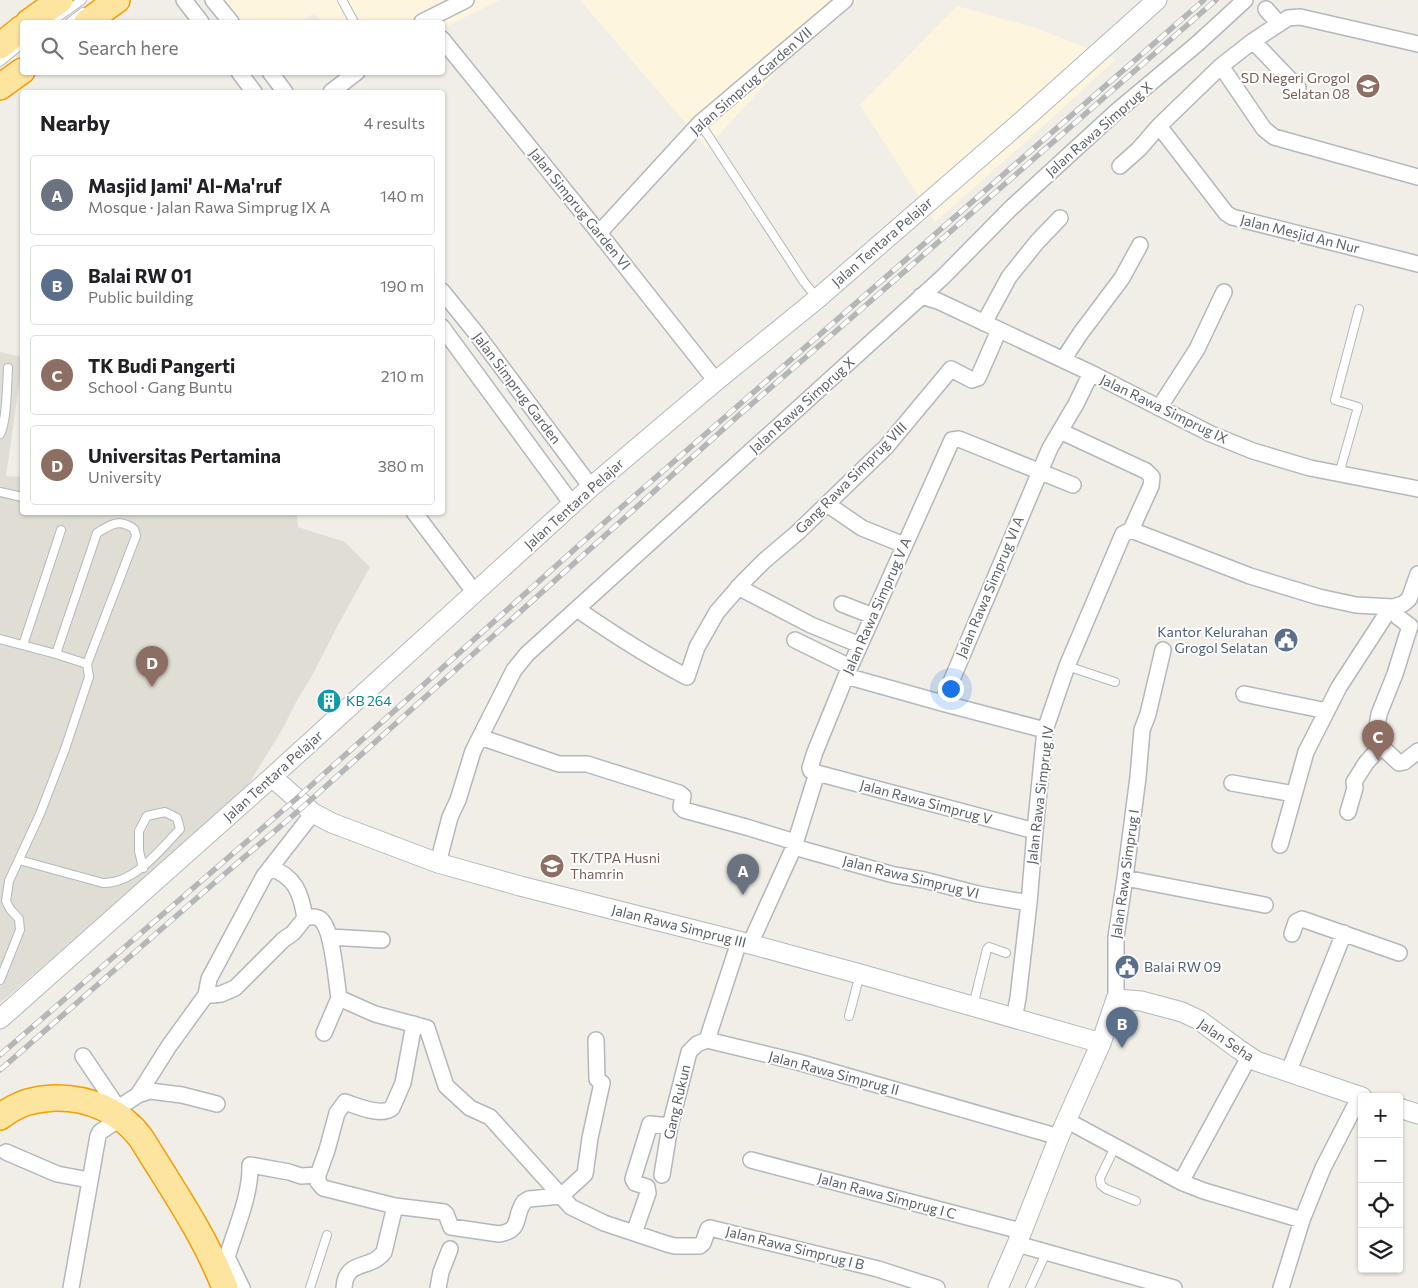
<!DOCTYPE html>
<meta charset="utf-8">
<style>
:root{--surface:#fff;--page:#f2f2f2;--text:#202124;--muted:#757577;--line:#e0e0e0;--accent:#e83b35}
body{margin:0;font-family:Commissioner,sans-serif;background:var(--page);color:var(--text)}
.controls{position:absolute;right:15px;bottom:15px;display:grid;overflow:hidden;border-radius:5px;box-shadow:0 1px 4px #0004}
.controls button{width:45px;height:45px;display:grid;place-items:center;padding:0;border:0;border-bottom:1px solid var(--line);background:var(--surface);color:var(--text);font:25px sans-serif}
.you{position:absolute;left:950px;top:688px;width:18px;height:18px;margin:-12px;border:4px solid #fff;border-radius:50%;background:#1a73e8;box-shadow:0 0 0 8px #1a73e833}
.badge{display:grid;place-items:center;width:32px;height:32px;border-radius:50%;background:var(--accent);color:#fff;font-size:16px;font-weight:700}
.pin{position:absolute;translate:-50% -41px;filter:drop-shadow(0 1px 2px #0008)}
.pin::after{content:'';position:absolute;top:26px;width:18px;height:15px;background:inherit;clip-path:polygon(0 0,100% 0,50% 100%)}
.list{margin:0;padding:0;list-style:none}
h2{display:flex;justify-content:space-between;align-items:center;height:65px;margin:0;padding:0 20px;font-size:21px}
h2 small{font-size:16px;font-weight:400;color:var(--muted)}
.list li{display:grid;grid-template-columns:32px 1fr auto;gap:15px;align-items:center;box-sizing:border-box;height:80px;margin:0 10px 10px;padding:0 10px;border:1px solid var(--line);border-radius:5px}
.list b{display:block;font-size:19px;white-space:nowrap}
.list p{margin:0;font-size:16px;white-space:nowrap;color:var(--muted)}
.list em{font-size:16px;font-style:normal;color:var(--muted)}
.icon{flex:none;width:28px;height:28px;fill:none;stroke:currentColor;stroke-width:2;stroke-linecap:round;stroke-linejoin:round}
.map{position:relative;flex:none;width:1418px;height:1288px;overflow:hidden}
.search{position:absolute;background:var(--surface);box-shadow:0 1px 4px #0004;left:20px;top:20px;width:425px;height:55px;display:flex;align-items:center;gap:12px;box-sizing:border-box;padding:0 18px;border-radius:5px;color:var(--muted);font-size:19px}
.panel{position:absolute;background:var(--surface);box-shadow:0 1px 4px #0004;left:20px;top:90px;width:425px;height:425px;border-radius:5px}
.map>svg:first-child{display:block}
.commercial{fill:#fef5df}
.education{fill:#e0ddd5}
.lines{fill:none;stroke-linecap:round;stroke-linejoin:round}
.service-casing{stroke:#b4b7bb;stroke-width:10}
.minor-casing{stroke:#b4b7bb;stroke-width:18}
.tertiary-casing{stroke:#b4b7bb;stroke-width:21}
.trunk-casing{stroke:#f59e02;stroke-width:28}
.service{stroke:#fff;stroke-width:8}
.minor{stroke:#fff;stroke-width:15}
.tertiary{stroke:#fff;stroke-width:19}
.trunk{stroke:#fde5a0;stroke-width:25}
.rail-casing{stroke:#b5b6b7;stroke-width:5.5}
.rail{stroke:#fff;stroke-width:4;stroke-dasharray:11;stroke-linecap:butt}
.labels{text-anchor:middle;stroke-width:4;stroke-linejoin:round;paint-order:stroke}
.education-label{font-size:14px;fill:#785e54;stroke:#fff;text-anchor:end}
.street-label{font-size:14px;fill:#5e6367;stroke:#fff}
.service-label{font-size:14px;fill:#4e5e75;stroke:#fff;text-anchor:end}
.culture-label{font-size:14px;fill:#0d838f;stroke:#fff;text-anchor:start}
</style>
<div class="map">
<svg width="1418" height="1288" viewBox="0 0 1418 1288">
<rect width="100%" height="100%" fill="#f0eee7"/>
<!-- commercial -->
<path class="commercial" d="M220,0H500L443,28L442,22H323L314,13L300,22H238Z
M580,0H858L787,60L707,148Z
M957,6L1036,28L1116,59L1030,138L935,222L860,105Z"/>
<!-- education -->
<path class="education" d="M0,352L22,357V364L6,476L22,477V512L289,513L297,514L298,527L345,542L370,567L339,623L314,672L296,702L282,730L246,788L114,906L0,1003Z"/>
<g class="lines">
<defs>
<path id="service" d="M342,0L354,22
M51,22L82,0
M70,22L83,12
M0,62L22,44
M700,123L804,282L817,298
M0,434C7,422 7,383 8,368
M1339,474L1358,407L1335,400L1359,309
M0,492L22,497
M0,639L56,654L87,664L89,677L65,749L40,814L9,881L6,901L10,909L19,919L20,930L0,980
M23,645L61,530
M56,654L97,533C107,527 116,520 127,525C133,527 135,529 136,536L87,664
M1067,666L1115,682
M19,860L103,883C134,884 160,850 180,829L177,818L165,812L147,816L139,831V851L143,868
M973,1006L987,949L989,947L1006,953
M849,1016L860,974
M1115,1147L1100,1178L1101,1185L1106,1189L1136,1201
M310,1288L327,1235
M1030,1288L1046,1253"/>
<path id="minor" d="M184,0L201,22
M213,0L231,22
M1266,9L1279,24
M422,22L466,0
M442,39L599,233L716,381
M1253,41L1298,88
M1221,66L1253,41L1288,18L1300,17L1418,44
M239,72L254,92
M270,72L285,92
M331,92L357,72
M1159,126L1226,213L1232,217L1418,264
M1120,166L1139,149L1159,126L1221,66L1264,129L1274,137L1418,177
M599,233L700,123L845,0
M442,291L476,333L591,487
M921,296L938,301L1091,373L1211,434L1253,451L1310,468L1418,489
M984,323L1009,277L1037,242L1060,218
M442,327L572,504
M1063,360L1080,334L1122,278L1140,245
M1159,408L1197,349L1224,292
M1060,431L1146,471L1152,477L1151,486L1131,530
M827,504L862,528L904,545
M414,512L475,593
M1131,530L1250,576L1319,597L1356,605L1393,607L1403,604L1409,599L1418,574
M738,587L811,625L860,645
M842,604L873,616
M1393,607L1398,617L1410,626L1395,674L1379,714L1377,726L1383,748L1399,763L1404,762L1418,751
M577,609C613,634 649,657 687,677L697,647L717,612L744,581L764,561L797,533L886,447L951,369L972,380L978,378L999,330
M795,640L850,667
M846,676L942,703L1045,730
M1244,694L1327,711
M942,703L1050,448L1076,404L1091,373
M480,737L559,764H587L679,793L683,796L681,807L684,810L746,827L795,842
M1232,783L1294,794
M1348,812L1355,788L1354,782L1366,763L1382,745
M1035,831L817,773L811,771L810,768L815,752L846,676L952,440L959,439L1073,485
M1280,845L1306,752L1339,687L1391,607
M794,847L894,875L924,880L978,894L1029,903
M438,863L450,817L458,800L473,751L514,670L527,654L943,277L1011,208L1117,111L1197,44L1245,0
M1125,878L1265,905
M305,918C309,917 316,916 320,919C333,928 336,981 339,998L375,1014L427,1028L446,1086L470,1108L490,1117L571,1207L604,1223L667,1244L675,1246H700L703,1243L708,1229L710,1228L878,1269L937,1288
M1292,934L1296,922L1302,919L1399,953
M330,937L382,940
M750,944L794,847L817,773
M206,995H213L221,994L235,988L283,940L293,933L305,918C301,893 295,876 270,868
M1116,999V937L1125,878L1138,777L1142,730L1148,714L1163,650
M1014,1019L1018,998L1029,903L1035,831L1045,730L1067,666L1123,534L1131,530
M324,1033L339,998
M707,1040L798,1062L1059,1137
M707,1040L739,942
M83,1056L118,1108
M1288,1073L1344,933
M138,1095L169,1046L206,995L209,979L264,876L313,813
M112,1112L138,1095L150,1091L182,1095L217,1104
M1066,1120L1181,1182L1204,1191L1302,1220
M6,1152L57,1174L89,1180
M751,1160L1013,1229L1022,1230
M662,1175L670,1126L689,1052L697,1044L707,1040
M1181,1182L1249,1057
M395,1206L444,1212L446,1214L451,1227L499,1234C523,1230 513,1217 524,1202L529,1199L561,1196L585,1174L590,1138L602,1083L597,1079L596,1040
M634,1233L648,1193L647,1187L635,1183L633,1179L650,1124L670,1126
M1017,1244L1174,1288
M71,1288L98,1136L100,1132L121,1118
M242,1288L227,1257C236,1228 251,1194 250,1165L289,1172L301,1176L318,1175
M344,1288C346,1258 370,1271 384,1252L395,1206L323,1188L318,1182V1175L327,1150L337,1113L345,1102C357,1106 381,1117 392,1108L403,1083L414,1024
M438,1288L441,1272L450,1249
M1281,1288L1302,1220L1323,1168L1360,1096"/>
<path id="tertiary" d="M272,777L313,813L332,823L438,863L520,886L750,944L860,974L1101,1043
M0,1019L272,777L591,487L716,381L817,299L1031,113L1157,0
M1399,1108L1418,1114
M998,1288L1017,1244L1059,1137L1101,1043L1116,999L1141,1001L1182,1012L1199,1020L1237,1048L1256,1061L1362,1097"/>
<path id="trunk" d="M29,22L60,0
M87,22L117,0
M0,46L22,28
M0,87L22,71
M0,1117C6,1112 13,1108 20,1105C30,1100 42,1099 54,1098C88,1097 121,1111 141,1138C171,1187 204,1234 225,1288"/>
</defs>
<!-- service casing -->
<use href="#service" class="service-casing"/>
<!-- minor casing -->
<use href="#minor" class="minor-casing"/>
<!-- tertiary casing -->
<use href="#tertiary" class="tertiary-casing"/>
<!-- trunk casing -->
<use href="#trunk" class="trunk-casing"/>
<!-- service -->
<use href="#service" class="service"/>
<!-- minor -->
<use href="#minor" class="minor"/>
<!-- tertiary -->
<use href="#tertiary" class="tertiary"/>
<!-- trunk -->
<use href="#trunk" class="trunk"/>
<defs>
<path id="rail" d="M0,1055L296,799L624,505L1204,0
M0,1070L213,884L304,806L738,416L865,306L1216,0"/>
</defs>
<!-- rail casing -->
<use href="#rail" class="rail-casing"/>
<!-- rail -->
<use href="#rail" class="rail"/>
</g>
<!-- icons -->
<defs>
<symbol id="school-disc" viewBox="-11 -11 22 22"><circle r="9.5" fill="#8d6e63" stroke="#fff"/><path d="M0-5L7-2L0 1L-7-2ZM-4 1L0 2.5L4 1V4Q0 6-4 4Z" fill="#fff"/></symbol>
<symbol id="civic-disc" viewBox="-11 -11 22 22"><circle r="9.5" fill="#5c6f8a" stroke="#fff"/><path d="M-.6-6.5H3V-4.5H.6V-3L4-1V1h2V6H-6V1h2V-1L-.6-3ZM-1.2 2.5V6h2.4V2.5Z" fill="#fff"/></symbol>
<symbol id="building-disc" viewBox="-11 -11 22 22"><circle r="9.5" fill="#0f9aa8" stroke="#fff"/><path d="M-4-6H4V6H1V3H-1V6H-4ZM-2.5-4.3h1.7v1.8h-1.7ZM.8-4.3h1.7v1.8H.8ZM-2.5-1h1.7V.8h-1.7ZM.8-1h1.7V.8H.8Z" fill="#fff"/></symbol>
</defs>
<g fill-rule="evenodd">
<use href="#school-disc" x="1354" y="72" width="28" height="28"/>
<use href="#civic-disc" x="1272" y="626" width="28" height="28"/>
<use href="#building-disc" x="315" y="687" width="28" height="28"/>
<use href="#school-disc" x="538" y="852" width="28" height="28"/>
<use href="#civic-disc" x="1113" y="953" width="28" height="28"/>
</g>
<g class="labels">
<!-- education labels -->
<g class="education-label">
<text x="1350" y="83">SD Negeri Grogol<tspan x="1350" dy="16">Selatan 08</tspan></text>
<text x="570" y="863" text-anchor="start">TK/TPA Husni<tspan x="570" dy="16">Thamrin</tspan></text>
</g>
<!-- street labels -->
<g class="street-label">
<text transform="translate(751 81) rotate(-41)" y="5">Jalan Simprug Garden VII</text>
<text transform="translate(1099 129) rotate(-41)" y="5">Jalan Rawa Simprug X</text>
<text transform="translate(580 209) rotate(51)" y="5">Jalan Simprug Garden VI</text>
<text transform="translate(1300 234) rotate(14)" y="5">Jalan Mesjid An Nur</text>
<text transform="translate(882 242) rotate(-41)" y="5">Jalan Tentara Pelajar</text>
<text transform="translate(517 388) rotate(53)" y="5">Jalan Simprug Garden</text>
<text transform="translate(802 405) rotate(-42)" y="5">Jalan Rawa Simprug X</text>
<text transform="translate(1164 409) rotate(26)" y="5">Jalan Rawa Simprug IX</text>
<text transform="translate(851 478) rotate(-45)" y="5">Gang Rawa Simprug VIII</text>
<text transform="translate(574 504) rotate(-42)" y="5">Jalan Tentara Pelajar</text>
<text transform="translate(990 587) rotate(-67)" y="5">Jalan Rawa Simprug VI A</text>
<text transform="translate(877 606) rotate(-66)" y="5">Jalan Rawa Simprug V A</text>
<text transform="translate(273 776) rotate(-42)" y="5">Jalan Tentara Pelajar</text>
<text transform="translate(1040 795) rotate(-83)" y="5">Jalan Rawa Simprug IV</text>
<text transform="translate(926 802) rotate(15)" y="5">Jalan Rawa Simprug V</text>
<text transform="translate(1125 874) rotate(-82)" y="5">Jalan Rawa Simprug I</text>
<text transform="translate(911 877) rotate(14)" y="5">Jalan Rawa Simprug VI</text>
<text transform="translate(679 926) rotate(14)" y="5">Jalan Rawa Simprug III</text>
<text transform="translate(1226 1040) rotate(34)" y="5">Jalan Seha</text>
<text transform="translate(834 1073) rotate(15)" y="5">Jalan Rawa Simprug II</text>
<text transform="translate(677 1102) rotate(-77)" y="5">Gang Rukun</text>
<text transform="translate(887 1196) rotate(15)" y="5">Jalan Rawa Simprug I C</text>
<text transform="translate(795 1248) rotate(14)" y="5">Jalan Rawa Simprug I B</text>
</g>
<!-- service labels -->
<g class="service-label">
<text x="1268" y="637">Kantor Kelurahan<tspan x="1268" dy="16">Grogol Selatan</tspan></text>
<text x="1144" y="972" text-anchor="start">Balai RW 09</text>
</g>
<!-- culture labels -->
<g class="culture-label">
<text x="346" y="706">KB 264</text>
</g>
</g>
</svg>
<div class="controls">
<button>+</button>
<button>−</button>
<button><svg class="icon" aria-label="locate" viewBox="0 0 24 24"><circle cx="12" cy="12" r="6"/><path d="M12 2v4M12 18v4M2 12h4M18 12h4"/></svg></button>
<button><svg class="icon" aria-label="layers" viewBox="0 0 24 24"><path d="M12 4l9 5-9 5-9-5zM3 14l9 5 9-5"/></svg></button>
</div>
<div class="you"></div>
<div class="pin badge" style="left:743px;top:895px;background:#6b7280">A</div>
<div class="pin badge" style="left:1122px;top:1048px;background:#5c6f8a">B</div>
<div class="pin badge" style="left:1378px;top:761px;background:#8d6e63">C</div>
<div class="pin badge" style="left:152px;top:687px;background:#8d6e63">D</div>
<div class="search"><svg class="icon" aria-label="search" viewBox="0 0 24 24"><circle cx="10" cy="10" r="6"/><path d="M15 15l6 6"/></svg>Search here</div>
<section class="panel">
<h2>Nearby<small>4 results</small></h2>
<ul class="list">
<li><span class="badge" style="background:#6b7280">A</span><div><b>Masjid Jami' Al-Ma'ruf</b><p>Mosque · Jalan Rawa Simprug IX A</p></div><em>140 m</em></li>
<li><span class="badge" style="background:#5c6f8a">B</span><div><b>Balai RW 01</b><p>Public building</p></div><em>190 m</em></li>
<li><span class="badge" style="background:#8d6e63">C</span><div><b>TK Budi Pangerti</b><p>School · Gang Buntu</p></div><em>210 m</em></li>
<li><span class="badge" style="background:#8d6e63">D</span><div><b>Universitas Pertamina</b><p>University</p></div><em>380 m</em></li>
</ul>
</section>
</div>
